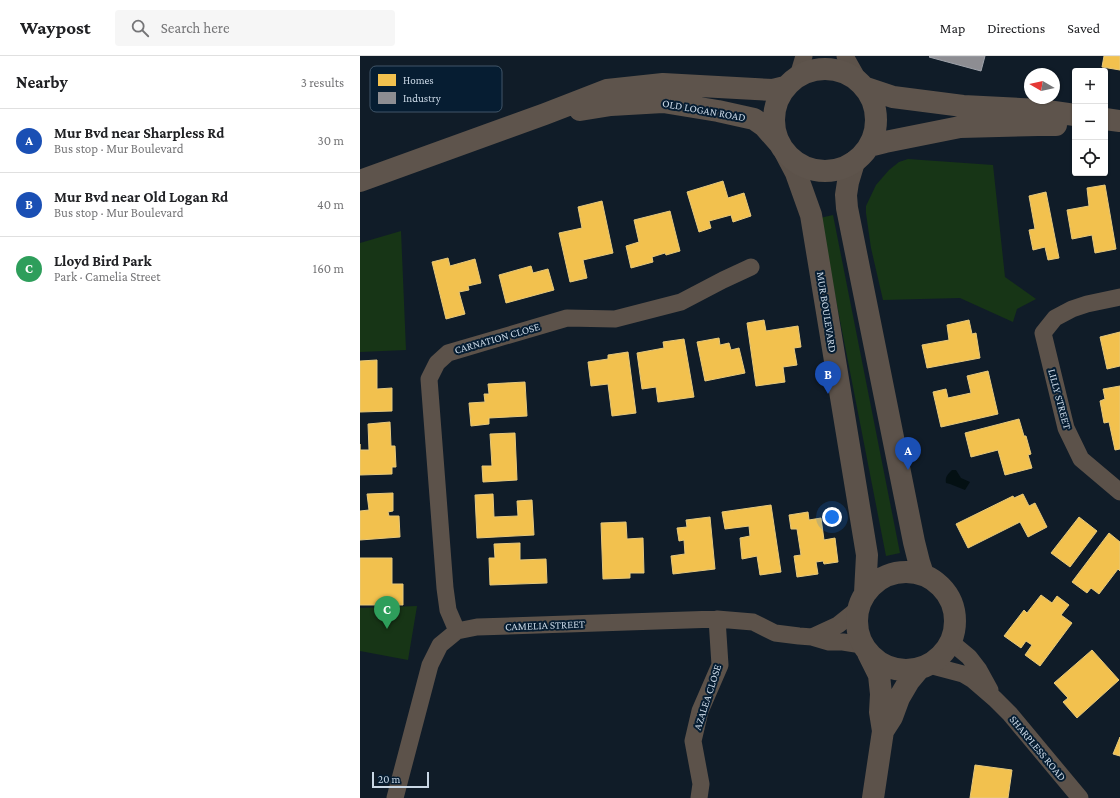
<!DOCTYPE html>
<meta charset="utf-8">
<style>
:root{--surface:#fff;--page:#f6f6f6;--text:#202124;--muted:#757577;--line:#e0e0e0;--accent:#8896a3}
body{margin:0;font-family:"Crimson Pro",serif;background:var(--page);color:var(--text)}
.controls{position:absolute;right:12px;top:12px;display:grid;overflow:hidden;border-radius:4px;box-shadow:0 1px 3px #0004}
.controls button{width:36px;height:36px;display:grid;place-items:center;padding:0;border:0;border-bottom:1px solid var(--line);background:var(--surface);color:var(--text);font:20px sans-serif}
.compass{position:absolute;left:664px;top:12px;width:36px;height:36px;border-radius:50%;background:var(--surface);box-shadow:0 1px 3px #0004;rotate:279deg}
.scale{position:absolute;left:12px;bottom:10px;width:57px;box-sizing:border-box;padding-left:4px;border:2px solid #c9d7e5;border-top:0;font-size:11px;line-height:14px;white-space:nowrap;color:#c9d7e5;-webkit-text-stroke:3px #061d32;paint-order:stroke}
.you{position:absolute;left:472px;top:461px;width:14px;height:14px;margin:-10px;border:3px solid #fff;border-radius:50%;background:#1a73e8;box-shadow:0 0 0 6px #1a73e833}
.badge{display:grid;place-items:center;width:26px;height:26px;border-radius:50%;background:var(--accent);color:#fff;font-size:13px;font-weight:700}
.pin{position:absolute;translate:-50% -33px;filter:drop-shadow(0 1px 2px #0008)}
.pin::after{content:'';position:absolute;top:21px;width:14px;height:12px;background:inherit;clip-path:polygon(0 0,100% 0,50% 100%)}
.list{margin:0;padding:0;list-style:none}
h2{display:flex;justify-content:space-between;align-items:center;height:52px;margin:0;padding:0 16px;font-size:17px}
h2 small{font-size:13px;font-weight:400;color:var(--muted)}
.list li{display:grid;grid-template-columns:26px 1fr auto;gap:12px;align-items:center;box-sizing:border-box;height:64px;padding:0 16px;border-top:1px solid var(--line)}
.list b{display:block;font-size:15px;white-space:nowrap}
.list p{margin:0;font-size:13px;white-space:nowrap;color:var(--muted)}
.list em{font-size:13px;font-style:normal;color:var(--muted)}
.icon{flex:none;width:22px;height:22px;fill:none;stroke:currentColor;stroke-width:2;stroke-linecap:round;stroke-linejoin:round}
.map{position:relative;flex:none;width:760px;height:742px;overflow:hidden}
header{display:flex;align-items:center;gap:24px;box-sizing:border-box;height:56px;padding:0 20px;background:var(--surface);border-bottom:1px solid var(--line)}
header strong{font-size:19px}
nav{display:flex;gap:22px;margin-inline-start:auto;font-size:14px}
.search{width:280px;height:36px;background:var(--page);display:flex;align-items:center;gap:10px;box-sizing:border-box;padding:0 14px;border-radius:4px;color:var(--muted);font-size:15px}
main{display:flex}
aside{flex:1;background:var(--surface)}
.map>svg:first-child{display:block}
.green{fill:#173516}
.water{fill:#041013}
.homes{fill:#f2c14e;stroke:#e6c87b}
.industry{fill:#8d8d92;stroke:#9fa3ab}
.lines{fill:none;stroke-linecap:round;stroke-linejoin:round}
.minor{stroke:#5c524a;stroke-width:17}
.tertiary{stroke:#5c524a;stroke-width:22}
.secondary{stroke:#5e544c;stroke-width:22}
.labels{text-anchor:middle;stroke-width:4;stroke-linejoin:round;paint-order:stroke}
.street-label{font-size:11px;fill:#c9d7e5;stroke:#061d32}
.key{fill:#061d32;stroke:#405568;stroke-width:1}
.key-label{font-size:11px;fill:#c9d7e5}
</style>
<header>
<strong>Waypost</strong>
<div class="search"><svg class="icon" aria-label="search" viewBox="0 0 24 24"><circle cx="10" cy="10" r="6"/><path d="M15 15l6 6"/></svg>Search here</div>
<nav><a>Map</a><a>Directions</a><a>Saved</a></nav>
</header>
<main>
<aside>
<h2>Nearby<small>3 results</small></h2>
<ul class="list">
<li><span class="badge" style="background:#1a4fb4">A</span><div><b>Mur Bvd near Sharpless Rd</b><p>Bus stop · Mur Boulevard</p></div><em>30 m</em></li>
<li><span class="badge" style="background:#1a4fb4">B</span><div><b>Mur Bvd near Old Logan Rd</b><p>Bus stop · Mur Boulevard</p></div><em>40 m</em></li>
<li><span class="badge" style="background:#2e9e5b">C</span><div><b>Lloyd Bird Park</b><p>Park · Camelia Street</p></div><em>160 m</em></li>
</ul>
</aside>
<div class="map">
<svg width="760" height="742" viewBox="0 0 760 742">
<rect width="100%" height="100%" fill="#101c28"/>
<!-- green -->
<path class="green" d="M548,103L633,109L645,221L676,243L657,253L653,266L600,242L523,244L511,192L506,157V150L516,129L529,114L539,106Z
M473,159L540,497L526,500L460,162Z
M41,175L46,294L0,296V187Z
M57,550L48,604L0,595V552Z"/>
<!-- water -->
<path class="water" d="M592,414H596L601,422L610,426L605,434L590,428L586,427C585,421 587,419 592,414Z"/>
<!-- homes -->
<path class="homes" d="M744,0H760V14L742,11Z
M363,125L368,142L384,137L391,160L373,166L371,159L349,165L351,172L339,176L327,136Z
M745,129L756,193L735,197L732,179L712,183L707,154L729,150L727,132Z
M686,136L699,202L688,204L685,191L673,194L669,174L675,173L669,140Z
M242,145L253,197L223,204L227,222L210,226L199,177L222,172L218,151Z
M310,155L320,195L306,199L305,197L292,201L293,206L271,212L266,190L279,186L274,164Z
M88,202L90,210L115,203L121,227L108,230L109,234L99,236L105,258L86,263L72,206Z
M171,210L173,217L188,213L194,234L146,247L139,219Z
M404,264L406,275L438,270L441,291L434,292L437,309L423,311L425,326L396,330L387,267Z
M609,264L612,278L616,277L620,302L567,312L562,289L589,284L587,269Z
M760,276V310L747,313L740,281Z
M359,282L360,289L369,287L371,294L379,292L385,317L345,325L337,286Z
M324,283L334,341L298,346L296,331L282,333L277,297L304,292L303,286Z
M268,296L276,357L252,360L248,328L231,330L228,306L248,303V299Z
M17,304V333L32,332V355L0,356V305Z
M628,315L638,358L581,371L573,336L586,333L588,342L611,337L607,320Z
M165,326L167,360L129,362V368L111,370L109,347L125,346L124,338H129L128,328Z
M760,330V393L755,394L749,366L744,367L740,345L745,343L743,333Z
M659,363L664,380H666L671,398L668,399L672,412L645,419L638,394L611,401L605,377Z
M30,366L31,390H35L36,411H32V418L0,419V388V394H9L8,368Z
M155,377L157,424L123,426L122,410H132L130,378Z
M33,437V455L28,456L29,460H39L40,481L0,484V455L9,454L7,438Z
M133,438L134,461L158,460L157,445L172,444L174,479L117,482L115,439Z
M663,438L669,450L675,447L687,471L668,481L660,466L608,492L596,468L653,440L654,442Z
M411,449L421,516L400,519L397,500L382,503L380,482L390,480L389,470L365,473L362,456Z
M448,456L449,464L461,462L464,484L475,482L478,506L464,508L463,505L456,506L458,518L437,521L434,500L441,499L437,473H431L429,459Z
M350,461L355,513L313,518L311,500L325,498L324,484L319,485L317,472L327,471L326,464Z
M719,461L737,475L710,511L691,497Z
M266,466L267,483L283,482L284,517H270V522L243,523L241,467Z
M749,477L760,486V515L758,513L739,538L731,532L727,537L712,526Z
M160,487V504L186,503L187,527L130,529L129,502H135L134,488Z
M0,502H32V528H43V549H0Z
M681,539L692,547L697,540L709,549L701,559L712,567L680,610L665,599L672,589L666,585L661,592L644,580L664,554L667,557Z
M732,594L759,624L717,662L703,646L708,642L694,627Z
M760,681V700L753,698Z
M615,709L652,714L648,742H610Z"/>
<!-- industry -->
<path class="industry" d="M570,0H625L621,15L569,1Z"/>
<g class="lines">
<!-- minor -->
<path class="minor" d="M485,0L499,25
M438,20L444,0
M760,241L727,248L712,253L695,262L683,277L706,372L721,403L760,436
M97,575L88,554L85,532L69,323L77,307L88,297L207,262L255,263L321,246L363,224L391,211
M452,581L478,569L498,553
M591,586L609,601L619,614L630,634
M569,609L603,618L613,624L635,643L650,658L720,742
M35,742L70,609L80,589L97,575L117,571L357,563L393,566L415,577L439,580L452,581L469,586H483L502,589
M339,742L341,728L333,685L340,655L360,609L357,563"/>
<!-- tertiary -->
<path class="tertiary" d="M426,98L436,117L451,159L507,499L505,537
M494,106L488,126L486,139L487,152L554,486L559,506L563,518
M497 565a49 49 0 1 1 98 0a49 49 0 1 1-98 0Z
M508,597L519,619L521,638L520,656L523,675L513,742
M523,675L532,661L539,642L549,625L559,613"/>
<!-- secondary -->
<path class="secondary" d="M414 64a51 51 0 1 1 102 0a51 51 0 1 1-102 0Z
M506,32L533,41L603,50L680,54L715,59
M220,54L251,49L303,46L358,55L394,63L404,70L419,87
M745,63L760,65
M509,90L525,86L600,71L678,69H696
M0,125L185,58L247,34L303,28L413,34L425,31"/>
</g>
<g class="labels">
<!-- street labels -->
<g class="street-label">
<text transform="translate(344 54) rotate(10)" y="4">OLD LOGAN ROAD</text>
<text transform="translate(467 256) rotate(81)" y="4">MUR BOULEVARD</text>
<text transform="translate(137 282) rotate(-16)" y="4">CARNATION CLOSE</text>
<text transform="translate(700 343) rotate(75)" y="4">LILLY STREET</text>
<text transform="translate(185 569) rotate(-2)" y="4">CAMELIA STREET</text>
<text transform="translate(347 641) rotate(-72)" y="4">AZALEA CLOSE</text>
<text transform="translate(678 692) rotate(50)" y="4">SHARPLESS ROAD</text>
</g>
</g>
<!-- legend -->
<rect x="10" y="10" width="132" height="46" rx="6" class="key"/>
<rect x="18" y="18" width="18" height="12" fill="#f2c14e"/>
<rect x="18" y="36" width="18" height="12" fill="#8d8d92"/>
<g class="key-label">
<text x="43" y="28">Homes</text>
<text x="43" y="46">Industry</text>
</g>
</svg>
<div class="controls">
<button>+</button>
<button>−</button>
<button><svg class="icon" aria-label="locate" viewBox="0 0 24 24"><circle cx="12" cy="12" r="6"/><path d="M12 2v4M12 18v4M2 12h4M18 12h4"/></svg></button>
</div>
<svg class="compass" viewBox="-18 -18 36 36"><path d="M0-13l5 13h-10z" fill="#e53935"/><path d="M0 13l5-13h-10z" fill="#757577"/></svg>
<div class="scale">20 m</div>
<div class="you"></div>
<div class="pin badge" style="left:548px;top:414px;background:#1a4fb4">A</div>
<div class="pin badge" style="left:468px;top:338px;background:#1a4fb4">B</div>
<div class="pin badge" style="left:27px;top:573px;background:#2e9e5b">C</div>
</div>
</main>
